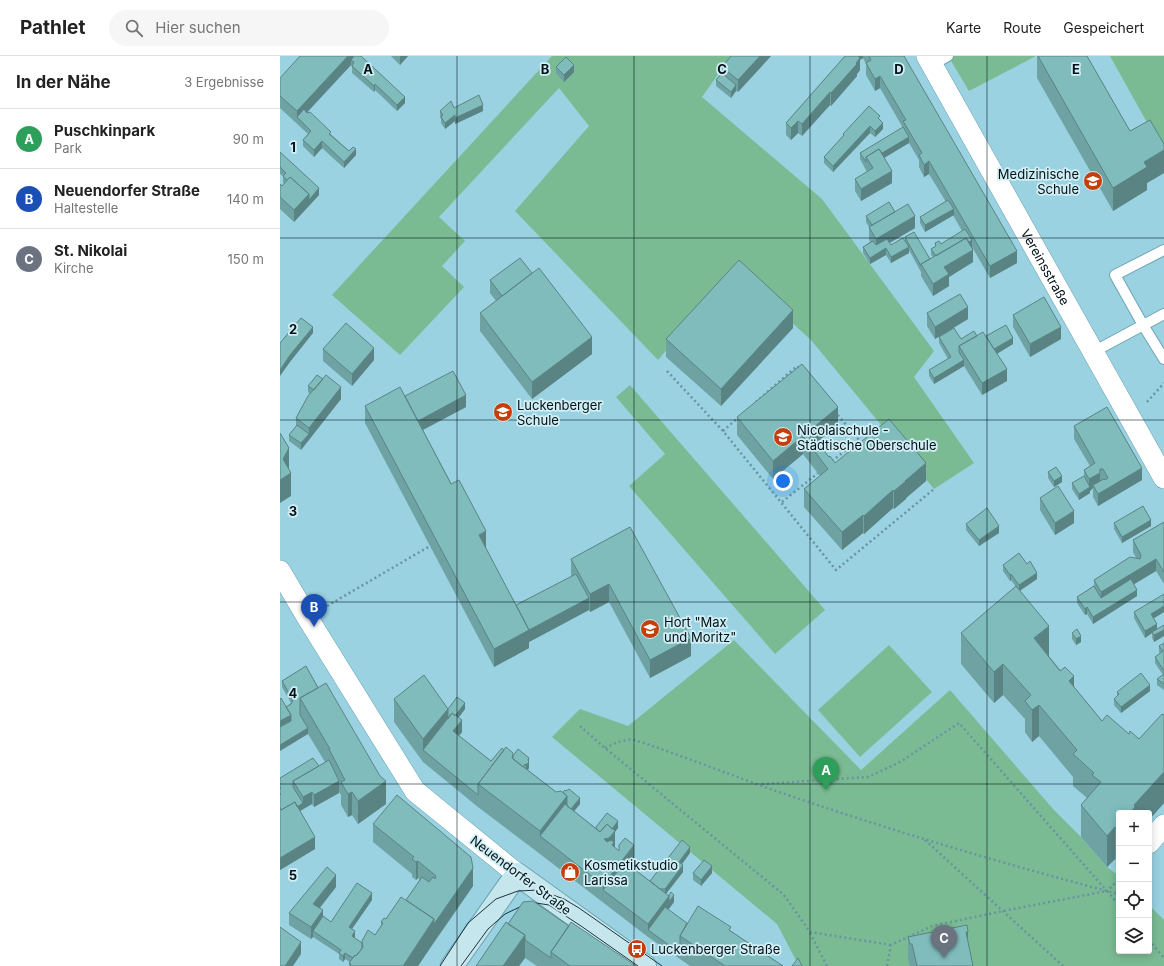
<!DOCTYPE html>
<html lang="de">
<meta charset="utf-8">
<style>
:root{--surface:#fff;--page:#f6f6f6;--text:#222;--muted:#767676;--line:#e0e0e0;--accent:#d93025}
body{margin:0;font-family:Inter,sans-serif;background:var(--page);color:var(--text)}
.controls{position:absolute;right:12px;bottom:12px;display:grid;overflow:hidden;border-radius:4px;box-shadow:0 2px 10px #0003}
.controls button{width:36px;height:36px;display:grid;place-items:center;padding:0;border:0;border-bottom:1px solid var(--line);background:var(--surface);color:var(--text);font:20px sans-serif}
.you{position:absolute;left:503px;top:425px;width:14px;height:14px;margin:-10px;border:3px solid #fff;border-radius:50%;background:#1a73e8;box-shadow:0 0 0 6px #1a73e833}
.badge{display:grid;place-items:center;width:26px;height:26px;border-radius:50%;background:var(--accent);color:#fff;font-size:13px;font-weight:700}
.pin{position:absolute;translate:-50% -33px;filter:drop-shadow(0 1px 2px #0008)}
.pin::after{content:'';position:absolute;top:21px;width:14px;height:12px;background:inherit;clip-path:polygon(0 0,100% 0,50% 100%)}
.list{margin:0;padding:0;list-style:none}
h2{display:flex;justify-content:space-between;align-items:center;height:52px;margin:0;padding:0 16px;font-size:17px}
h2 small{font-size:13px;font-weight:400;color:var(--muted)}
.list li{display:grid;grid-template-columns:26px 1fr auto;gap:12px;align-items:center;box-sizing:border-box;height:60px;padding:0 16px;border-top:1px solid var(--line)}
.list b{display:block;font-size:15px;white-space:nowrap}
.list p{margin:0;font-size:13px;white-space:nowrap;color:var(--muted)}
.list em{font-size:13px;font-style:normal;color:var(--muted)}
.icon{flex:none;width:22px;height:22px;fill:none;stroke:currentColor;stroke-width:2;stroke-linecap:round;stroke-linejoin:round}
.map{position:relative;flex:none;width:884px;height:910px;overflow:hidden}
header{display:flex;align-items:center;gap:24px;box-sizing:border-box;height:56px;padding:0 20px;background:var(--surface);border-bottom:1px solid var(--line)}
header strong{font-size:19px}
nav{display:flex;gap:22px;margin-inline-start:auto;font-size:14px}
.search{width:280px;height:36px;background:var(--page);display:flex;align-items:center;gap:10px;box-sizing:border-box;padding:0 14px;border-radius:22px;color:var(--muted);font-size:15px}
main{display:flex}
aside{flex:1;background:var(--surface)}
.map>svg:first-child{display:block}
.green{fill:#7bbb94}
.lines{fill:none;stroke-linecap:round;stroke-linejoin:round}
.lane-casing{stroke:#6da4b3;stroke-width:12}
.street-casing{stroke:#6da4b3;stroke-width:22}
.secondary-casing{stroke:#6da4b3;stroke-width:24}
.path{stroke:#6894a0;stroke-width:2.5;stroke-dasharray:2 3;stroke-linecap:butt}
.lane{stroke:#fff;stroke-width:10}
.street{stroke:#fff;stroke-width:21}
.secondary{stroke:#c6e6ed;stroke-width:22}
.tram{stroke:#1c343c;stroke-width:1}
.wall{fill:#6fa2a3}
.shaded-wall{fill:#5a8484}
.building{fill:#81bcbd;stroke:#5a8484}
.grid{fill:none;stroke:#001117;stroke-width:1;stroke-opacity:0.55}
.labels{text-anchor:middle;stroke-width:3.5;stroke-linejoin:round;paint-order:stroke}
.poi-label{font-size:13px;fill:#001117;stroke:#d2eef5;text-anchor:start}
.street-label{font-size:13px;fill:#001117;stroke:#d2eef5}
.grid-label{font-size:13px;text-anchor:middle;font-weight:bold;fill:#001117;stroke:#d2eef5;stroke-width:3.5;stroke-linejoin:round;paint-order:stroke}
</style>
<header>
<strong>Pathlet</strong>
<div class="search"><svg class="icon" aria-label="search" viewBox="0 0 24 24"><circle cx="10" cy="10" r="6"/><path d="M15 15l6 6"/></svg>Hier suchen</div>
<nav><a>Karte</a><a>Route</a><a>Gespeichert</a></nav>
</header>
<main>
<aside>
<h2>In der Nähe<small>3 Ergebnisse</small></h2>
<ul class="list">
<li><span class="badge" style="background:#2e9e5b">A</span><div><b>Puschkinpark</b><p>Park</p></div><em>90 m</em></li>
<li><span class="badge" style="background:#1a4fb4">B</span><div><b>Neuendorfer Straße</b><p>Haltestelle</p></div><em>140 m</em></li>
<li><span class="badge" style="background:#6b7280">C</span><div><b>St. Nikolai</b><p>Kirche</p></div><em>150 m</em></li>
</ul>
</aside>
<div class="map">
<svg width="884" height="910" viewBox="0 0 884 910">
<rect width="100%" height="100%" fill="#9ad2e2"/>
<!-- green -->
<path class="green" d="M272,0H451L422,41L542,143L654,295L634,321L694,407L654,433L531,284L454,214L378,304L235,155L309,70L279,32L159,161L185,185L162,210L184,231L120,299L52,239Z
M668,0H756L689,35Z
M830,0H884V97Z
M350,329L545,554L495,598L349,430L385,398L336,341Z
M454,584L581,714L670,634L774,754L801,781L827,811L839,820V895H869V849L884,864V910H519L497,868L272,681L300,653L348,670Z
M609,589L652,636L580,701L538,654Z"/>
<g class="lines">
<defs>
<path id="lane" d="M652,9L668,0
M884,194L835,219L863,269L884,303
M813,296L884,258"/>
<g id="street">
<path id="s1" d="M647,0L884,422"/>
<path d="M0,515L27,561L135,735L237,818"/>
<path d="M869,787L884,769"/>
</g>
<path id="secondary" d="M172,910L237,818L365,910"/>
</defs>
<!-- lane casing -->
<use href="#lane" class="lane-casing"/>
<!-- street casing -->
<use href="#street" class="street-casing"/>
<!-- secondary casing -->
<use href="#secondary" class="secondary-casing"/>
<!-- path -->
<path class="path" d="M387,315L443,375L556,514L654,433
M476,346L517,310L520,313
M867,346L884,327
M443,375L459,361
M552,405L579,384L556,357
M502,446L538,417
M47,550L150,490
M300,670L325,692L504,839L530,876L611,889
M325,692L338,686L351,683L367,688C404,701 441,715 479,729C593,769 710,804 827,835L839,838
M482,728L588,721L620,706L679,667L827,835L839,823
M645,784L783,910
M530,877L547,910
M869,884L884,902
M607,910L611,889L652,870L723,855L827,835L839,849"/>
<!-- lane -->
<use href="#lane" class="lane"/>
<!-- street -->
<use href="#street" class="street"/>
<!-- secondary -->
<use href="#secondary" class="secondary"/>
<!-- tram -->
<path class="tram" d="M160,910L188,867L216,843L238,835L259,834L284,843L299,852L382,910
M181,910L208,873L225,858L244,849L256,847L269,849L301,870L358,910"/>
</g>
<!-- wall -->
<path class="wall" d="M81,0L125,47L117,55L95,34L94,36L72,17V11L71,9L27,56L69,95L76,99L64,112L42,92L34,101L23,90V84L28,78L0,52V22Z
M111,0H128L120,9Z
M491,0L458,36L456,35L451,42L436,30V24L442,17V11Z
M565,0H624L737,207L710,222L692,191L693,206L669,221V230L653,240L641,220V216L629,194V197L611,207L606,199L590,208L583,197V191L590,186L589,183V171L586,166V160L615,156L635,172L609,187L611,189L625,184V181L650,203L653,201L651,199V193L655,191V187L661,188L682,175L673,159L645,176L640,167V161L666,146L649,118L644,121L639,111V104L629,87L604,101L612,127L581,145L575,135V123L587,116L580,103V97L623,72L600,32L595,35L586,19V8L583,2L580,4V14L577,18V20L551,50L550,49L522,80L518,77L511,84L506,79V67Z
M757,0H807L850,75L884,88V117L867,127V134L833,155L757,22Z
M276,11L294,16L284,26L276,17Z
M174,52L203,55L175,68V65L165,73L161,67V63L160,61V55Z
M600,64L603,73L595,81L590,77L553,116L544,107V101L563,80V78Z
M0,96L39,139L14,166L0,153V128L2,130L4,127L3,126V120L0,118Z
M210,224L312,298L252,343L200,275V257L216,245L210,237Z
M647,257L688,263L655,283L647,270Z
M733,259L781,283L750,301L733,271Z
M513,272L441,350L386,301V283Z
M697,280H706L733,288L717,297L727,325L702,339L684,310L654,328L649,320V314L668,303L659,287V281L681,283Z
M43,293L94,304L72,330L43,305Z
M28,330L61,343L21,394L9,385V379L16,371V362L30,338L28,336Z
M125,340L186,351L143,374L236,549L291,521V503L350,471L411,600L370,622L329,546L310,556L309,554L249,586V592L214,611L85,367V350Z
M457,361L558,369L537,386L549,401L555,407L646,425L626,442V443L614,453L613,452L584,478L583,477L562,494L524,451V433L540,420L523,398L493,423L457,379Z
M794,370L862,424L818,450L813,441V432L810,435V437L799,444L792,433V427L804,420V414L810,410L794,383Z
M768,416L782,426L774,431L768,422Z
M760,442L794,467L775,479L760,454Z
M884,466V528L876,515L854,528L857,540L813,568L807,558L805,559L797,547V541L814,530V524L856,502L853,496V484Z
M834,467L871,470L842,487L834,473Z
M686,468L719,477L699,490L686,474Z
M723,509L757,523L740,535L769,600L822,665L859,683L884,659V747L869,764V757L836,804L835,803L827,811L801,781V749L807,742L793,730V721L759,680L752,686L745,676V663L723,639L714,647L681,608V577L736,531L731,524L730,525L723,515Z
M854,556H884L874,562L877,573L884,569V580L874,586L872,582V577L865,582L854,562Z
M792,577L801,586L796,589L792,583Z
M884,587V634L877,629V623L883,619L875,607V601L880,597L879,596V590Z
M26,610L106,748L78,768L72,759L68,761L61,749V739L59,736V737L34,751L32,748L20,755L35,793L0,814V722L39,710L45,706L28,678L6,651L11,647L2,631V625Z
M870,635L841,657L834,649V643L837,640V636Z
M114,643L168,653H185L178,662L182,676L179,680L211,705L233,700L249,702V712L248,714L276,736L300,748L294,755L316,772H338L335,775V792L354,807L351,811L370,825L410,797L402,808L403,816L386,838L394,846L388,854L407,867L451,875L503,910H410L400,903L368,881L260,798L198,751L143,706L114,666Z
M93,768L193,830L138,910H69V907L70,906L65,903L63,906L59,903V898L33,881L31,883L9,869V857L56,831L40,852L43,860L51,866L92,844L72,873L75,882L82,887L95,879L101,870V866L106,863L126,844L140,824L138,822L136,824L132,821V818L93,786Z
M413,817H432L421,830L413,824Z
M228,868L289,870L356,910H257L245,902L239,910H196Z
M628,881L688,886L693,910H630L628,904Z"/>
<!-- shaded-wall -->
<path class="shaded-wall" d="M68,0H80L71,4V9L20,64L17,61V55Z
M120,0H128L120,9Z
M480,0H491L458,36V24Z
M578,0H583V2L580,4V14L577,18V20L551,50V37Z
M294,9V16L284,26V19Z
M600,20V32L595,35V23Z
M95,28V34L94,36V30Z
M456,29V35L451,42V36Z
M550,36V49L522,80V68Z
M125,41V47L117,55V49Z
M203,49V55L175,68V62Z
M175,59V65L165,73V67Z
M518,65V77L511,84V72Z
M603,67V73L595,81V75Z
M590,70V77L553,116V110Z
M629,81V87L591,110L588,105Z
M42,85V92L34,101V94Z
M76,93V99L64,112V106Z
M884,94V117L867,127V134L833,155V132L864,106Z
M649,105V118L644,121V109Z
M612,115V127L581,145V133Z
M39,132V139L14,166V154L29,138Z
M674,153V159L645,176V169Z
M635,160V172L596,195V183Z
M692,184V191L658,211V204Z
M629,191V197L611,207V201Z
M606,192V199L590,208V202Z
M693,194V206L669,221V230L653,240V228L664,211Z
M737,195V207L710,222V210Z
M688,251V263L655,283V271Z
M513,254V272L441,350V333Z
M33,271V277L10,306L0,320V314L10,299Z
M781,271V283L750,301V288Z
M312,281V298L252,343V326Z
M733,282V288L712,301V294Z
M94,292V304L72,330V318Z
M684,304V310L654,328V322Z
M727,313V325L702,339V327Z
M61,331V343L21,394V387L29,378V372Z
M186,339V351L135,378V366Z
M558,351V369L531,391L528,376Z
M523,380V398L493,423V405Z
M9,392V415L11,417V440L0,447V424L3,403Z
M646,407V425L626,442V443L614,453V435L625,425Z
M862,412V424L818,450V438Z
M820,413V425L813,429V432L810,435V437L799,444V438L809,431V423Z
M782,420V426L774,431V425Z
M613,434V452L584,478V460Z
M794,455V467L775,479V467Z
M583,459V477L562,494V476Z
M871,464V470L842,487V481Z
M719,470V477L699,490V484Z
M206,475V493L199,479Z
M876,503V515L821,548V536Z
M757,517V523L739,535V529Z
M731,518V524L730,525V519Z
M329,528V546L310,556V538Z
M857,534V540L813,568V561Z
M309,542V554L249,586V592L214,611V593Z
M884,550V556L871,564V558Z
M807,551V558L805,559V553Z
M877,568V574L872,576V577L865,582V575Z
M769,570V601L754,582Z
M884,574V580L874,586V579Z
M801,580V586L796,589V583Z
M411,582V600L370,622V604Z
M723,608V639L714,647V616Z
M794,620V652L789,625Z
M870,629V635L841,657V651Z
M185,647V653L168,676L143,694V683L168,653Z
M759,649V680L752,686V654Z
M11,659V671L0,677V665Z
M182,664V676L173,687V675Z
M28,672V678L0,695V689Z
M249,702V712L246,716V709L248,704Z
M884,716V747L869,764V757H850L854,749Z
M59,725V737L34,751V739Z
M106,725V748L78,768V745Z
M32,736V748L1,766V760L23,747V741Z
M72,736V759L68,761V738Z
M287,740L300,742V748L268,787L260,780V775Z
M338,765V772L335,776V775V793L320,787Z
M839,769V800L836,804V772Z
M835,771V803L827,811V780Z
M35,781V793L0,814V802Z
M354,789V807L329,839L323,834V829Z
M410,791V797L399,812V806Z
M138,805V822L136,824V806Z
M403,809V816L385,839V833Z
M432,810V817L421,830V824Z
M193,812V830L154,886V868Z
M56,819V831L33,860V848Z
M92,837V844L69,877V871Z
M394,839V846L371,876L368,874V868L389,840Z
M43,854V866L33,875V881L31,883V871Z
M154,863V886L138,910H123Z
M75,875V882L72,886V880Z
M686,876H688V898Z
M245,879V902L239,910H223Z
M21,886V898L13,910H5Z
M65,897V903L63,906V900Z"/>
<!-- building -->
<path class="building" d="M20,0H68L17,55L0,40V22Z
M74,0H81L125,41L117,49L95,28L94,30L72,10L74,6L71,4Z
M451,0H480L458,24L442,11Z
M565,0H578L580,2L576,7L577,8L551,37L550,36L522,68L518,65L511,72L506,67Z
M589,0H624L737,195L710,210L649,105L644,109L639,99L642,97L623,65L626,64L600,20L595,23L586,7L591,4Z
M758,0H807L850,75L870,64L884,88V94L864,106L867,111L833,132Z
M286,1L294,9L284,19L276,11Z
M442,17L456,29L451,36L436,24Z
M199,39L203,49L175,62V59L165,67L161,61L163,59L160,55L171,45L174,52Z
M589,50L600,60L598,62L603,67L595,75L590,70L553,110L544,101L564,79L563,78Z
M24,53L27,57L30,56L51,76L49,78L69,95L73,91L76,93L64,106L42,85L34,94L23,84L31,75L17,61Z
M623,71L629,81L602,97L599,93L586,101V106L580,97Z
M599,93L612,115L581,133L575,123L593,112L586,101Z
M0,96L39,132L29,144V138L10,121L7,124L3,120L6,117L0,111Z
M10,121L29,138L14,154L0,141V128L2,130Z
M668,144L674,153L645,169L640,161Z
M609,146L615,156L592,169L586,160Z
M628,148L635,160L596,183L589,171Z
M685,173L692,184L689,186L686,182L656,200L651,193L656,190L655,187L659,185L661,188Z
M634,176L650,203L641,208V210L625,181Z
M623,182L629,191L611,201L606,192L590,202L583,191L593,185L596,189L607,183L611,189Z
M686,182L693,194L664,211L669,218L653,228L641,208Z
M240,202L252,217L222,240L210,224Z
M459,204L513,254L441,333L386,283Z
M259,212L312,281L252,326L200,257Z
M680,238L688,251L655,271L647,257Z
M764,241L781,271L750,288L733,259Z
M21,262L33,271L10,299L0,314V287Z
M66,267L94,292L72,318L43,293Z
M726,269L733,282L714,293L706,280Z
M674,272L681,283L694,275L697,280L679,290V296L684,304L654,322L649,314L671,301L659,281Z
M703,276L727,313L702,327L679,290Z
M522,308L558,351L528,376L549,401L550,400L555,407L609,363L646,407L625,425H626L614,435L613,434L584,460L583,459L562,476L524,433L548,413L523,380L493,405L457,361Z
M173,315L186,339L138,365L125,340Z
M37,319L43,323L34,334L28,330Z
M46,319L61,331L29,372L16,362L28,340Z
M120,331L171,428L179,424L206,475L199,479L249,574L214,593L85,350Z
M827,351L862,412L818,438L813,429L824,423L825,424L828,422L823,413H820V417L809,423L804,414L815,407L794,370Z
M17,369L29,378L21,387L9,379Z
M0,377L9,392L3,403L11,417L0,424Z
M776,411L782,420L774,425L768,416Z
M804,420L810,431L799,438L792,427Z
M778,430L794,455L775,467L760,442Z
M863,450L871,464L842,481L834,467Z
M707,452L719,470L699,484L686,468Z
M884,466V516L876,503L821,536L814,524L850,501L860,503L861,499L853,484Z
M350,471L411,582L370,604L329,528L310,538L291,503Z
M739,497L747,508L750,505L757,517L739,529L731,518L730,519L723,509Z
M296,518L309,542L249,574L236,549Z
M851,523L857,534L813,561L807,551L805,553L797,541L814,530L821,542Z
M736,530L769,570L754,582L780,615L785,611L794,620L789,625L822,665L827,659L849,678L850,675L859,683L882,658L884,659V716L854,749L855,751L850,757H839V769L836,772L835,771L827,780L801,749L821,726L812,719L814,717L793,698L797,694L759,649L752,654L745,645L751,639L723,608L714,616L681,577Z
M884,538V550L871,558L877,568L865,575L854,556Z
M884,569V574L874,579L872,576Z
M797,573L801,580L796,583L792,577Z
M884,587V615L875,601L883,595L879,590Z
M26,610L38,632L20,642V659L28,672L0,689V671L11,665V659L6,651L11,648L13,644L2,625Z
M861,617L870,629L841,651L834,643L839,638L837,636Z
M884,618V628L877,623Z
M144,619L168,653L143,683L114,643Z
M46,627L100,720L106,725L78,745L72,736L68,738L61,726L65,724L49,693H50L20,642Z
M177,641L185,647L175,660L172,657L168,663V653Z
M1,642L11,659L0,665V643Z
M172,657L182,664L173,675L211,705L222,692L224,694L198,728V739L143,694Z
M226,691L233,697L232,702L276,736L281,735L287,740L260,775L198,728Z
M238,693L249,702L248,704L249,706L246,709L245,708L243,711L233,703V700Z
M33,702L39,710L13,725V731L23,747L17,751L15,746L1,754L0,752V739L1,738L0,737V733L1,732L0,731V722Z
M49,704L59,725L34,739L32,736L23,741L13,725Z
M289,733L300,742L291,753L287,750V740L283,736L285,734L286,735Z
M117,739L191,801L193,812L154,868V863L126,844L142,821L149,826L153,821L155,823L156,820L138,805L136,806L132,803L134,801L93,768Z
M15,746L35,781L0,802V752L1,754Z
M285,748L320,776L327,768L335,775L329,782L324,783L327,786L331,784L334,786L332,789L339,795V789L345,782L354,789L323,829L260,780Z
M327,757L338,765L332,773L327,768L320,776L316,772V771Z
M402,784L410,791L399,806L403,809L385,833H380L370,825Z
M424,804L432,810L421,824L413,817Z
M345,806L389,840L368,868L323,834Z
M47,811L56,819L33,848L43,854L31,871L9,857Z
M77,827L92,837L69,871L75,875L72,880L82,887V893L76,900L75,899L73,902L65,897L63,900L59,897L61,894L33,875L43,860L51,866Z
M391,836L394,839L389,846V839Z
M121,841L154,863L123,910H70L71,908L69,907L75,899L76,900L83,891L82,885L88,874L95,879L103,867L101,866L104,862L106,863Z
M253,845L289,870L271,896V902L245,884V879L228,868L243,846Z
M418,850L451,871L449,874L503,910H445L400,880Z
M385,851L407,867L400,880V897L368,874Z
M226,866L245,879L223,910H196Z
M291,866L356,910H290L271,896Z
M687,869L688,876H686L693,910H637L632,888H630L628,881Z
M0,871L21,886L5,910H0Z
M518,902L522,910H512Z"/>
<!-- grid -->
<path class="grid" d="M177,0V910M354,0V910M530,0V910M707,0V910M0,182H884M0,364H884M0,546H884M0,728H884"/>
<!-- icons -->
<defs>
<symbol id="university-disc" viewBox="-11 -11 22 22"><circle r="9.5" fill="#c63e0c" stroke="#d2eef5"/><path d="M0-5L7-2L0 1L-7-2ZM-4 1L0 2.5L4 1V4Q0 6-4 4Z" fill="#fff"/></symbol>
<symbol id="school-disc" viewBox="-11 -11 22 22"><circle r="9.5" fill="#c63e0c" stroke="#d2eef5"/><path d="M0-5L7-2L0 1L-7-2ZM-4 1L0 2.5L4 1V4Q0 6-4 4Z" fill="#fff"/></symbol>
<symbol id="shop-disc" viewBox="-11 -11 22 22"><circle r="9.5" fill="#c63e0c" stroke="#d2eef5"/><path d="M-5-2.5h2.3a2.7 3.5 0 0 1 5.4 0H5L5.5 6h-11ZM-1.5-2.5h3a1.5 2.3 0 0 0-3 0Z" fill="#fff"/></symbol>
<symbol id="bus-disc" viewBox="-11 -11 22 22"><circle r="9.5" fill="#c63e0c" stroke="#d2eef5"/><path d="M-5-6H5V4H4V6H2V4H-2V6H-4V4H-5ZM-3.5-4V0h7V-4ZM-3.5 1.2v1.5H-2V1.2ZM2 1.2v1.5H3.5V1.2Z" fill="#fff"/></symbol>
</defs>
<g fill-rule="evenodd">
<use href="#university-disc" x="802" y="114" width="22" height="22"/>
<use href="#school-disc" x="212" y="345" width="22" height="22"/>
<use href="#school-disc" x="492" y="370" width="22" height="22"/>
<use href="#school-disc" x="359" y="562" width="22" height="22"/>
<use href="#shop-disc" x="279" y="805" width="22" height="22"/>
<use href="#bus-disc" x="346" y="882" width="22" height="22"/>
</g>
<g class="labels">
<!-- poi labels -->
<g class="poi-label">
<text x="799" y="123" text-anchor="end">Medizinische<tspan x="799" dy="15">Schule</tspan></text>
<text x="237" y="354">Luckenberger<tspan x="237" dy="15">Schule</tspan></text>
<text x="517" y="379">Nicolaischule -<tspan x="517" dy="15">Städtische Oberschule</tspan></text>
<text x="384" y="571">Hort "Max<tspan x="384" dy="15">und Moritz"</tspan></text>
<text x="304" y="814">Kosmetikstudio<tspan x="304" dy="15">Larissa</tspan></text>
<text x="371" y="898">Luckenberger Straße</text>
</g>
<!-- street labels -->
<g class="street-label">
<text dy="5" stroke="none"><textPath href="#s1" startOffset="242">Vereinsstraße</textPath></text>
<text transform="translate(241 819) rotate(37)" y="5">Neuendorfer Straße</text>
</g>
</g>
<g class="grid-label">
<text x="88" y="18">A</text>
<text x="265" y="18">B</text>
<text x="442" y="18">C</text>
<text x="619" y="18">D</text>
<text x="796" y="18">E</text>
<text x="13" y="96">1</text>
<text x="13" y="278">2</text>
<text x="13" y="460">3</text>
<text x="13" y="642">4</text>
<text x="13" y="824">5</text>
</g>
</svg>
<div class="controls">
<button>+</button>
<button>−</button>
<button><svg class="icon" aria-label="locate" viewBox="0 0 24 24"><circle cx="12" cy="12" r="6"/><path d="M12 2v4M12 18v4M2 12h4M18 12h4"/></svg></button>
<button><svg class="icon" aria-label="layers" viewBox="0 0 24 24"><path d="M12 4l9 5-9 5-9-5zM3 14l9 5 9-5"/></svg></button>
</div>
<div class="you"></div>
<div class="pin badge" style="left:546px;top:734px;background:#2e9e5b">A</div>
<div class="pin badge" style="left:34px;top:571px;background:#1a4fb4">B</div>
<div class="pin badge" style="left:664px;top:902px;background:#6b7280">C</div>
</div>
</main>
